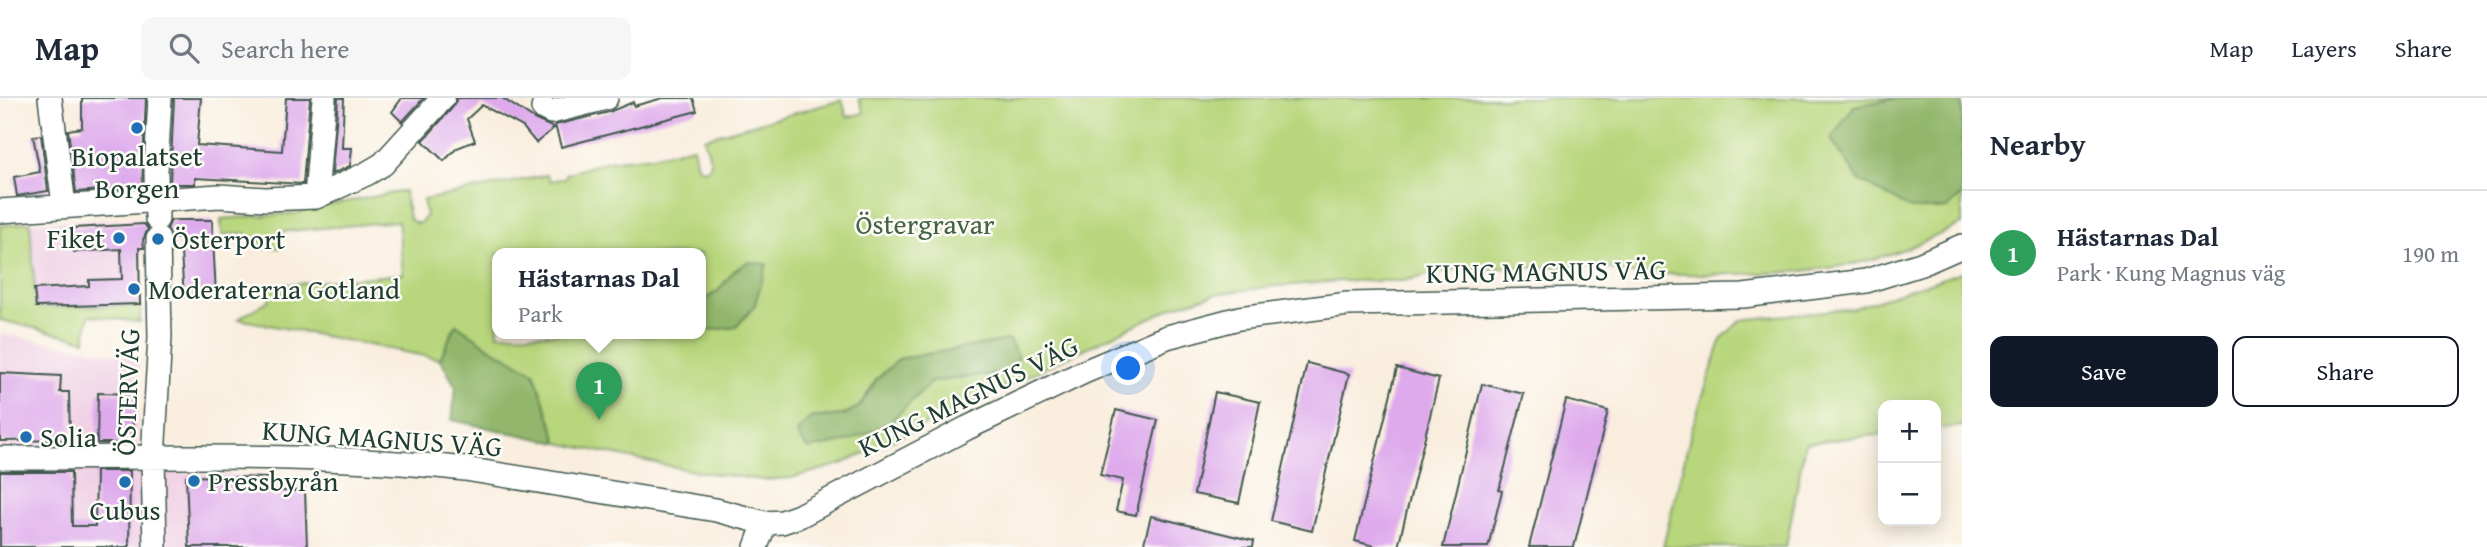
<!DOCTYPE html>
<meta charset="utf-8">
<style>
:root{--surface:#fff;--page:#f6f6f7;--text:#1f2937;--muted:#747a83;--line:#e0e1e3;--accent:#111827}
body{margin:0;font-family:"Gentium Book Plus",serif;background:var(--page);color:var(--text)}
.controls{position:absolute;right:21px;bottom:21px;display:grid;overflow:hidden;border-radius:14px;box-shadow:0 4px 18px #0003}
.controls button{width:63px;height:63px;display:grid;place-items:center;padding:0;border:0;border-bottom:2px solid var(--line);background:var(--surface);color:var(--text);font:35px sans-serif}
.you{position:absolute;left:1129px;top:271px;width:24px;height:24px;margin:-18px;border:5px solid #fff;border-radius:50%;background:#1a73e8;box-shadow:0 0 0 10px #1a73e833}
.badge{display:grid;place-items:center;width:46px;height:46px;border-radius:50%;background:var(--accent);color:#fff;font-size:23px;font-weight:700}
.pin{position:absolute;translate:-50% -58px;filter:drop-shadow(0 2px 4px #0008)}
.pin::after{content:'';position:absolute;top:37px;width:24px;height:21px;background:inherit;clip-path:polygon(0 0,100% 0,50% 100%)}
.popup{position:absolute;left:492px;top:150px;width:214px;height:91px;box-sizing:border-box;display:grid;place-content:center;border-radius:14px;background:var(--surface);filter:drop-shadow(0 2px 5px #0005);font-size:23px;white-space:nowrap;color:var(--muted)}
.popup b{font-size:26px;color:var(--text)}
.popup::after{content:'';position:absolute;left:50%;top:100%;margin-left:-14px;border:14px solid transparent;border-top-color:var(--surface)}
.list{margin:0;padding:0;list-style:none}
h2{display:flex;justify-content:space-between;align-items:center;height:91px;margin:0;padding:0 28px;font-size:30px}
h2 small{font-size:23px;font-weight:400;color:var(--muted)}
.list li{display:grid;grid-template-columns:46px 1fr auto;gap:21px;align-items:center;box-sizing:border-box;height:126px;padding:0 28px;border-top:2px solid var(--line)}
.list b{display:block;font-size:26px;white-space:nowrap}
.list p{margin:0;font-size:23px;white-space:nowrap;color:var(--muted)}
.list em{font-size:23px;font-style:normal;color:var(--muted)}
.actions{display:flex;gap:14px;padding:21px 28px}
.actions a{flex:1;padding:16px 0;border:2px solid var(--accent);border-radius:14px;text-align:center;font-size:24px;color:var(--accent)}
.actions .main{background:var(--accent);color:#fff}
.icon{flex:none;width:38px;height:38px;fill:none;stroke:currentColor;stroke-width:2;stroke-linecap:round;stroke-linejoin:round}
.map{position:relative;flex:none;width:1962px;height:449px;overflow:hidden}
header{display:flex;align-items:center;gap:42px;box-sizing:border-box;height:98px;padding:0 35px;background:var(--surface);border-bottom:2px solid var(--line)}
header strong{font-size:33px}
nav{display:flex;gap:38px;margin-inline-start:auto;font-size:24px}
.search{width:490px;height:63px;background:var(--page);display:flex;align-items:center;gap:18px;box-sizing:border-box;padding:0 24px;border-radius:14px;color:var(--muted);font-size:26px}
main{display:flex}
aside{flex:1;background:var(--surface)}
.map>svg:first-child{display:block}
.built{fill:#f0d0e5}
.green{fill:#b8d67c;stroke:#6c8a58;stroke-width:2;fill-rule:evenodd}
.forest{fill:#92b76c;stroke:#587a50;stroke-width:2}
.building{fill:#deaaec}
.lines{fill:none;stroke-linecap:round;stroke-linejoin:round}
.minor-casing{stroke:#40584e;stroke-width:26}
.minor{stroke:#fff;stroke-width:23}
.poi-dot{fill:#1f6fb2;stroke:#fdfcf7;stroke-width:2.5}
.labels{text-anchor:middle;stroke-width:5;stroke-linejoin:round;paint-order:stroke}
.poi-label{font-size:28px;fill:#1f3d34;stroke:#fdfcf7;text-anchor:start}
.park-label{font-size:28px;fill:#456346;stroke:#fdfcf7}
.street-label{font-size:28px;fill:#1f3d34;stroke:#fdfcf7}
</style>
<header>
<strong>Map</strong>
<div class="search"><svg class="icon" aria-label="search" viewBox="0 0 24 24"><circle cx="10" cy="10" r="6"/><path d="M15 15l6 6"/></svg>Search here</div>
<nav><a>Map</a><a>Layers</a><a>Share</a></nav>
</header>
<main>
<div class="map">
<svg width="1962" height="449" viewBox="0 0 1962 449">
<rect width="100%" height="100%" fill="#fdfcf7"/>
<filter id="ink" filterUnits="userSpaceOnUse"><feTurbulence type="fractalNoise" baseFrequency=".0143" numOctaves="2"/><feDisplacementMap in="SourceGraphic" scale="14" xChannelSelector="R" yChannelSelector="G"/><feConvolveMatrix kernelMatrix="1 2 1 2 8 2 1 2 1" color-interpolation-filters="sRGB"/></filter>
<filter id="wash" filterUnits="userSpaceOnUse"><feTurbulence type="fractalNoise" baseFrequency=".00686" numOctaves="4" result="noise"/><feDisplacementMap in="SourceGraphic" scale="28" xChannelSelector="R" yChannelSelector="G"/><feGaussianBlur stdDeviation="1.57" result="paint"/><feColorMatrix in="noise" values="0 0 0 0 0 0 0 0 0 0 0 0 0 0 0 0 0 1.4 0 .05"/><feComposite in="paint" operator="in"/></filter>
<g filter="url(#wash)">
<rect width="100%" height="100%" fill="#f9eede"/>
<!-- built -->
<path class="built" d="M144,121L141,208L36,209L30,124Z
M0,236L139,260L136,373L308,380L310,449H0Z"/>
<!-- green -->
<path class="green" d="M862,0H1900L1854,8L1947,111L1962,97V126C1929,142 1897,156 1862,164C1785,181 1704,175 1626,176L1601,168L1457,171L1402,183H1341L1267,189L1216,196L1175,208L842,366L791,380L763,382L694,373L558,345L534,274L492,251L456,226L440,261L238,221L269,202V191L284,187L403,176L398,123L279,134L280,150H258L246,135L222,137L221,121L298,115L308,111L404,93L409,120L415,125H420L426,118L423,102L547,77L550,83L566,80V76L608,63L653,58L693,49L697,68L704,72L709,70L711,64L704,40L842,2L847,19L864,15L859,1ZM498,156H700L701,204L718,193L734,173L736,229L701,233L700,236L643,238L630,236H498ZM1009,242L961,279L931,284L886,328L810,320L843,317L859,309L877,281L899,261Z
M30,124L36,209L141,208L140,224L89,217L85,242L0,222V128Z
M1962,174V328L1936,331V307H1883V336L1805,345L1786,449H1663L1692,330L1722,240L1741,222L1854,210Z"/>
<!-- forest -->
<path class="forest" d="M1900,0H1962V97L1947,111H1911L1859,82L1831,41L1854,8Z
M748,164L767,166L754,209L736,229L701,233V204L718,193L734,173Z
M456,226L492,251L534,274L558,345L452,322L456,289L440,261Z
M1009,242L1018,258L1016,273L931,284L886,328L845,344L808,351L796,335L810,320L843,317L859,309L877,281L899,261Z"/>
<g id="blocks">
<!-- building -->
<path class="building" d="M82,0H146L142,89L76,94L68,32L82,30Z
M174,0H201L197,47L282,53L286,0H310L303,86L195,80V86H170Z
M338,0H344L342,50H352L350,68L332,76Z
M402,0H424L402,24L392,14Z
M457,0H502L534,21L554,30L536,45L523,29L482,7L467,21L475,43L457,50L444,63L423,43L453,9Z
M663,0H693L697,13L561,49L555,27L609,14L633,4L634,8Z
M41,37L48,93L17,98L14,79L40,74L33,38Z
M171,122H212L216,197L184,199L180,140L172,141L167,131Z
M144,126L148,131L143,142L144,150H139L140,206L36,209L34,191L89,188V182L122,181L121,151L74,154L73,130Z
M1307,265L1349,276L1312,433L1271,423Z
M1397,270L1439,281L1398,449H1378L1355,443Z
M0,275L61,278L60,294H69L70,342L0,343Z
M1482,286L1524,296L1499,392L1502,393L1488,449H1443Z
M1215,294L1260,304L1239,405L1194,396Z
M98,295L134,296L132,345H97Z
M1566,302L1608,313L1574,449H1529Z
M1116,312L1158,322L1136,417L1116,413L1123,382L1100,377Z
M96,373H130L129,449H0V374H71L72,428H95Z
M186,378L270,380L269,393H305L307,449H189Z
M1151,418L1254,443L1253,449H1143Z"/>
</g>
</g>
<g filter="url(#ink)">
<use href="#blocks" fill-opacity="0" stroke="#40584e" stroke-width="2"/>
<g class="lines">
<defs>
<path id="minor" d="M50,0L64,107
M543,10L551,14L606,0
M316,99L324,0
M0,113L219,98L265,101L316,99L366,76L383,66L443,0
M157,121L156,73L160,0
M0,360C155,360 310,354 465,371L716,412L765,425L782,424L799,418L967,330L1084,274L1167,239L1239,220L1348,206L1743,198L1866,183L1921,166L1962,148
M155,449L153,360L160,239L158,141
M756,449L765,425"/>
</defs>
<!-- minor casing -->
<use href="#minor" class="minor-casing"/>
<!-- minor -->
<use href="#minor" class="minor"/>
</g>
</g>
<!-- markers -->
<g class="poi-dot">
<circle cx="137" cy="30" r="7"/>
<circle cx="119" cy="140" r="7"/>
<circle cx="158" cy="141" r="7"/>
<circle cx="134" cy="191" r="7"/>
<circle cx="26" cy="339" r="7"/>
<circle cx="194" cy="383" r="7"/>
<circle cx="125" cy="384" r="7"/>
</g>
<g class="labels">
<!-- poi labels -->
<g class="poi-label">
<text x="137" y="68" text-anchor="middle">Biopalatset<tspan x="137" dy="32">Borgen</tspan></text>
<text x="105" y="150" text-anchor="end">Fiket</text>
<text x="172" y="151">Österport</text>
<text x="148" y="201">Moderaterna Gotland</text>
<text x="40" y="349">Solia</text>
<text x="208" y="393">Pressbyrån</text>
<text x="125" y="422" text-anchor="middle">Cubus</text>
</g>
<!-- park labels -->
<g class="park-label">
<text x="925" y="136">Östergravar</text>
</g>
<!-- street labels -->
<g class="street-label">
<text transform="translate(1546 173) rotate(-1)" y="10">KUNG MAGNUS VÄG</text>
<text transform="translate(127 294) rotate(-88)" y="10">ÖSTERVÄG</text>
<text transform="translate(968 298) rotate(-26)" y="10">KUNG MAGNUS VÄG</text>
<text transform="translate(382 340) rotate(4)" y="10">KUNG MAGNUS VÄG</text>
</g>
</g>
</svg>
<div class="controls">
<button>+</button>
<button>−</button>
</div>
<div class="you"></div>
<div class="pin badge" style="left:599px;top:322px;background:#2e9e5b">1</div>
<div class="popup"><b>Hästarnas Dal</b>Park</div>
</div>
<aside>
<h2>Nearby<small></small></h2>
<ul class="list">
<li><span class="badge" style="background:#2e9e5b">1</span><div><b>Hästarnas Dal</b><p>Park · Kung Magnus väg</p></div><em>190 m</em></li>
</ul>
<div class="actions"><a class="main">Save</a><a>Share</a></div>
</aside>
</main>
